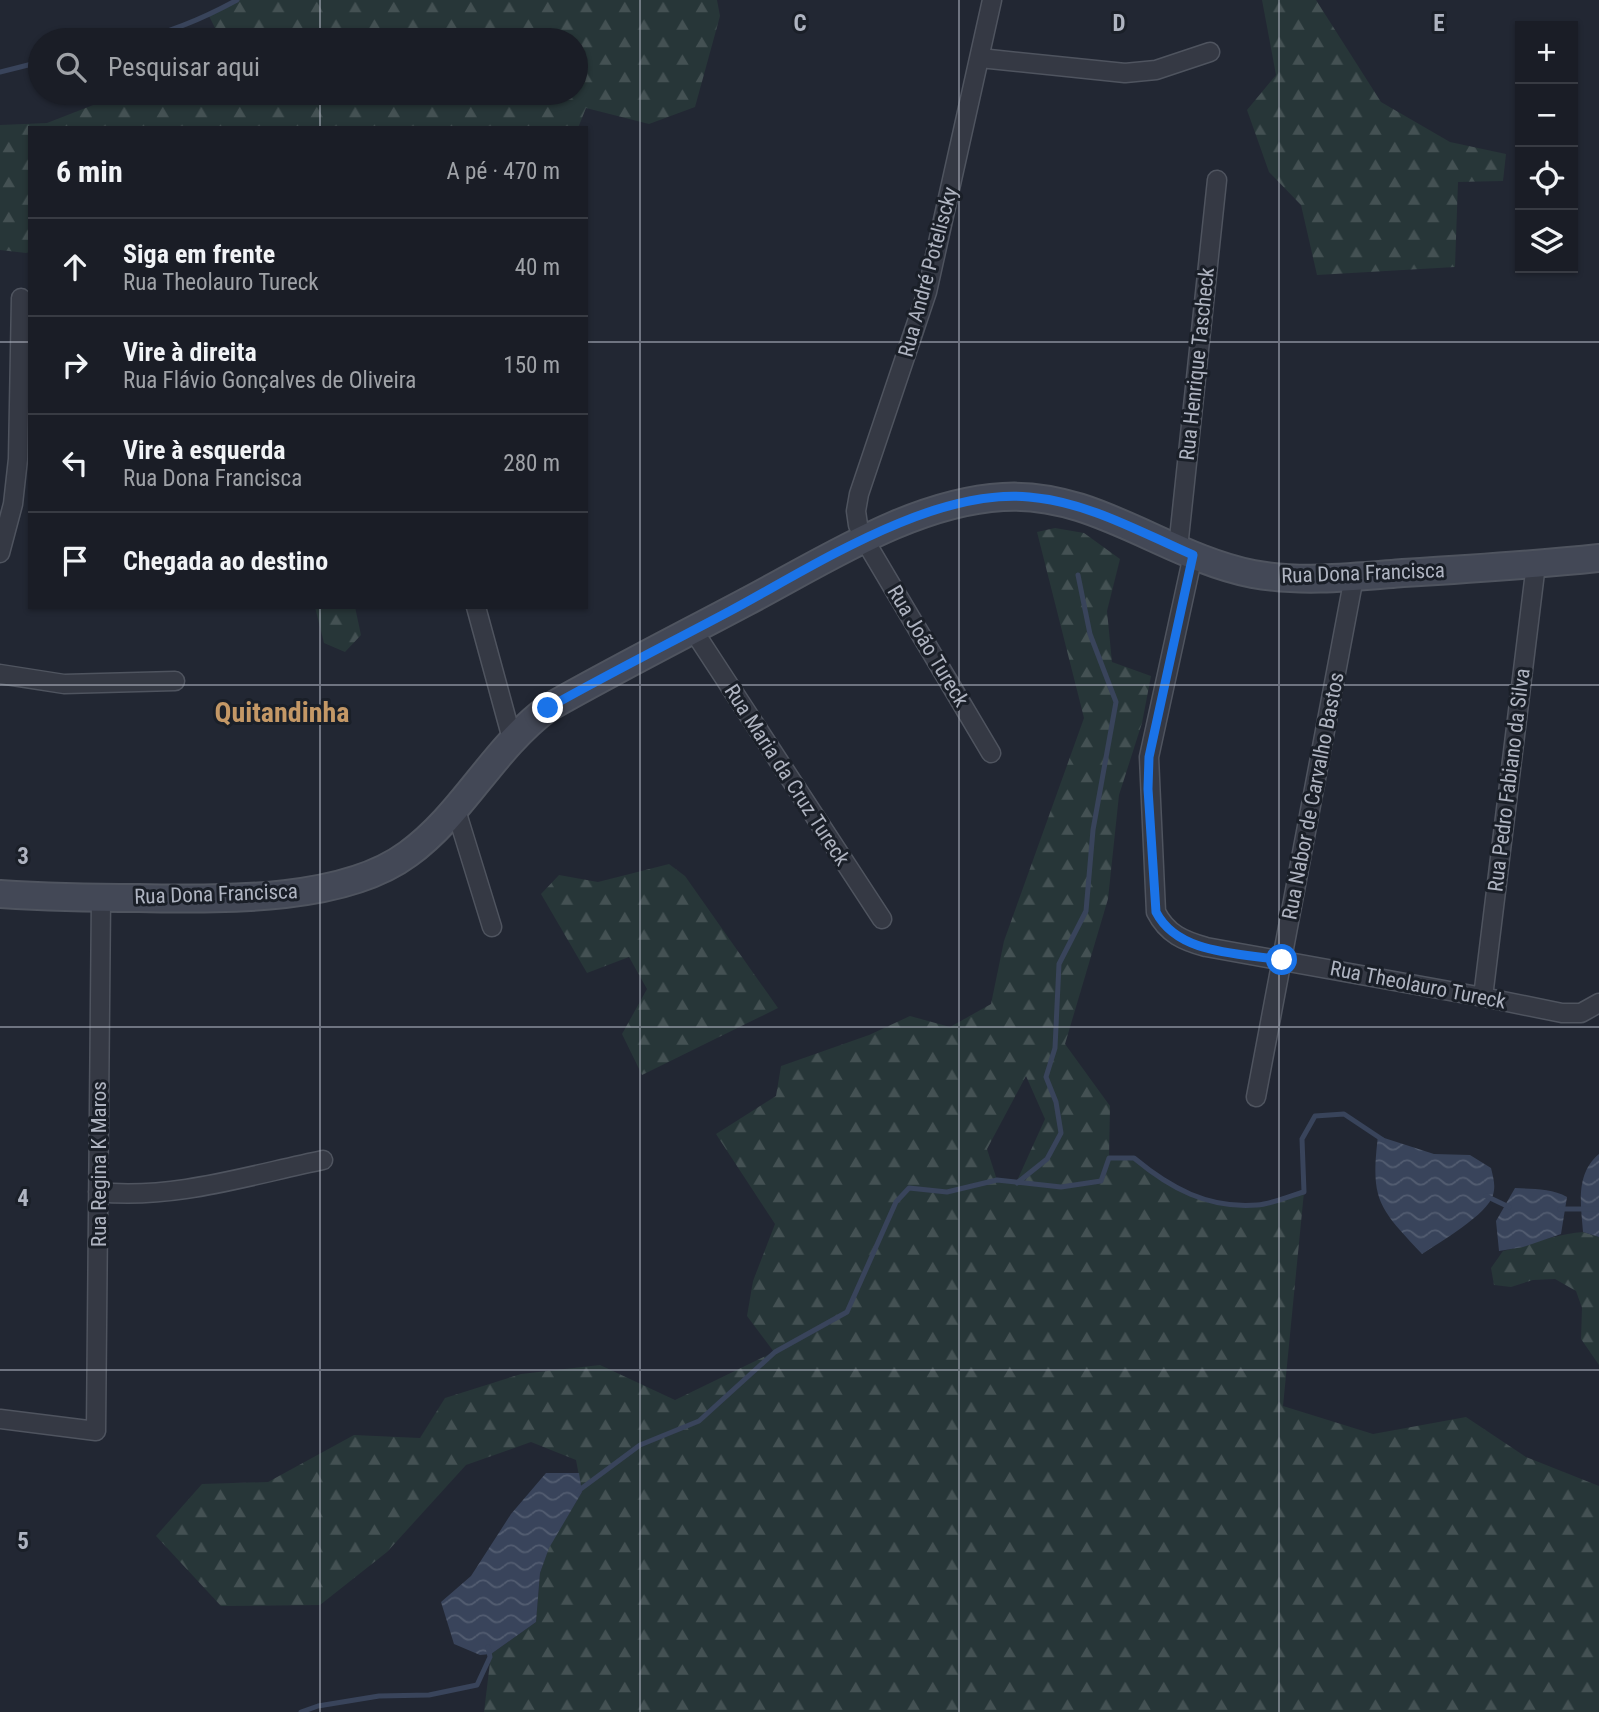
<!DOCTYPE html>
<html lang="pt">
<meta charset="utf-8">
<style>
:root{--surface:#1a1d26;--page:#272a32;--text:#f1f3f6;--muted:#9fa2a7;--line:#383b43}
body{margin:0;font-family:"Roboto Condensed",sans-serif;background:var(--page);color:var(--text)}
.controls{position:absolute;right:21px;top:21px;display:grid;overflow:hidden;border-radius:0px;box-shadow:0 2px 5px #0004}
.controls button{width:63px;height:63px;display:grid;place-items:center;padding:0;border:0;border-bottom:2px solid var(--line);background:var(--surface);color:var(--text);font:35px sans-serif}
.stop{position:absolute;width:21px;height:21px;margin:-16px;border:5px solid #1a73e8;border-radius:50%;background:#fff}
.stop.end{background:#1a73e8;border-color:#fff;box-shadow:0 2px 7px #0008}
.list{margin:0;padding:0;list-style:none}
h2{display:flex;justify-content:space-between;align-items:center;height:91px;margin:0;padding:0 28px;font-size:30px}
h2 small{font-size:23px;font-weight:400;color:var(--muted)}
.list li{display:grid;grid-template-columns:46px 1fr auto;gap:21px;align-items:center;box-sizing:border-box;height:98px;padding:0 28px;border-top:2px solid var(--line)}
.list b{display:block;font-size:26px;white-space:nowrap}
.list p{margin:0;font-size:23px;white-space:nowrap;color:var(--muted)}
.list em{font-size:23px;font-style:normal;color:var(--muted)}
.icon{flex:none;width:38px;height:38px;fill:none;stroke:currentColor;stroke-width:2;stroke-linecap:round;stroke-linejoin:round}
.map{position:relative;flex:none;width:1599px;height:1712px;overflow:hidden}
.search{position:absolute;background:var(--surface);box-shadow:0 2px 5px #0004;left:28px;top:28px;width:560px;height:77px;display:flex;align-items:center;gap:18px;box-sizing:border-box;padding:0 24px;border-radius:38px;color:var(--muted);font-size:26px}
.panel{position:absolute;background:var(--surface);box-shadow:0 2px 5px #0004;left:28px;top:126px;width:560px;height:483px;border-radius:0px}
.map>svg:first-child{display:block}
.forest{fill:url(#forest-firs);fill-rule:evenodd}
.water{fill:url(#water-waves)}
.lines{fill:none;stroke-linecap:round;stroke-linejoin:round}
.stream{stroke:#39445b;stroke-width:5}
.minor-casing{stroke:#4f545f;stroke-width:21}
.secondary-casing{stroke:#4f545f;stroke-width:30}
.minor{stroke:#353944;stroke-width:18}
.secondary{stroke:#434856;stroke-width:26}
.route{stroke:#1a73e8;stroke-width:9}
.grid{fill:none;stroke:#afb4c1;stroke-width:2;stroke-opacity:0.55}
.labels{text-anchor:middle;stroke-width:6;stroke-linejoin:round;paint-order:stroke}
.street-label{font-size:21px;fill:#afb4c1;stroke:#1a1f28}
.district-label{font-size:28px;font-weight:bold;fill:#c49866;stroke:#1a1f28}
.grid-label{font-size:23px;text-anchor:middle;font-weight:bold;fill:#afb4c1;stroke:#1a1f28;stroke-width:6;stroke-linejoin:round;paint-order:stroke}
</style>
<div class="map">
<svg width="1599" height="1712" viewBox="0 0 1599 1712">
<defs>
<pattern id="forest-firs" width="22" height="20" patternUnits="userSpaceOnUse" patternTransform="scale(1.75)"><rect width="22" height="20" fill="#273638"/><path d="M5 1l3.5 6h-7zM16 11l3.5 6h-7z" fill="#445153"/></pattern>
<pattern id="water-waves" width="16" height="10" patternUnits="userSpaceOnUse" patternTransform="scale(1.75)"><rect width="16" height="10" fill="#39445b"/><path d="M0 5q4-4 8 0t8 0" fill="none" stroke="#535d71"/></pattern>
</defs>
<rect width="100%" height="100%" fill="#222733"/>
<!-- forest -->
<path class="forest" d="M237,0H717L720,16L695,107L649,124L586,108L578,128H30V252L26,253L0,250V125L47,123L124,93H156L187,104L218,93H576V40H221L209,16Z
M1262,0H1316L1381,102L1450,142L1506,154L1503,181L1458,182L1455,267L1317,275L1301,205L1269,172L1247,110L1276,75Z
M1055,528L1084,533L1120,559L1107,611L1112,662L1151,676L1142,723L1119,795L1108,899L1065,1044L1110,1106L1109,1158H1134C1170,1188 1208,1209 1257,1205C1272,1204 1289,1196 1304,1192L1283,1406L1373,1434L1466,1417L1526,1457L1599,1486V1712H484L491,1654L536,1622L540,1573L549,1547L582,1492L576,1460L531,1442L466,1465L387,1552L320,1605L221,1606L156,1536L202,1484L268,1482L354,1435L420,1438L445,1398L521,1374L600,1365L675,1400L774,1352L747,1316L753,1281L775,1224L716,1134L776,1096L781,1066L869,1035L910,1016L950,1027L991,1004L1004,941L1084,718L1037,532ZM1026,1076L1045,1119L1016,1183L997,1180L987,1149Z
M315,607H355L361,635L345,652L324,643Z
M669,864L685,876L778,1008L642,1075L622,1034L647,989L629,957L587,973L541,894L559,875L598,882Z
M1583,1232L1599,1237V1365L1581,1339L1582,1308L1576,1291L1555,1279L1533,1280L1511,1287L1494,1285L1491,1268L1503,1251C1530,1245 1555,1234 1583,1232Z"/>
<!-- water -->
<path class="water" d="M1378,1136L1434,1154L1470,1155L1491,1168C1493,1177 1496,1185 1493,1195C1488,1214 1439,1243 1422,1254C1379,1208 1370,1201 1378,1136Z
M1599,1154V1237L1583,1232C1581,1205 1575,1174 1599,1154Z
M1515,1188C1532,1189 1552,1188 1567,1197L1561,1234L1523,1247L1499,1251L1496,1221Z
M546,1473H579L582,1492L549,1548L540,1573L536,1622L491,1654L480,1655L454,1644L441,1602L471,1576L511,1514Z"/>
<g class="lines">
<!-- stream -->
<path class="stream" d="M135,40C172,32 204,18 237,0
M0,72L40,62
M1017,1183L1047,1159L1061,1133L1056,1102L1046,1077L1055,1048L1059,964L1086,911L1093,830L1116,702L1090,634L1078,575
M1486,1196L1509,1207
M1560,1209H1599
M578,1491L640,1445L699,1421L775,1352L847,1312L896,1202L909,1188L947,1192L997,1180L1061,1187L1101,1181L1109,1158H1134C1170,1188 1208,1209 1257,1205C1272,1204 1289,1196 1304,1192L1302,1139L1315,1116L1344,1114L1383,1140
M301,1712L318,1706L379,1696L429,1695L477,1685L490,1657L488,1647"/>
<defs>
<path id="minor" d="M980,58L1125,73L1156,70L1210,52
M1178,548L1217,180
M0,553L13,504L18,459L21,298
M1193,555L1149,757L1156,912C1167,934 1184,941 1206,947L1483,997L1562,1013H1581L1599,1003
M476,607L512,739
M693,630L882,919
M0,674L64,684L175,681
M991,753L864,539L858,525L856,511L859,494L927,292L992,0
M455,807L492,927
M1483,997L1536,564
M1256,1097L1354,577
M98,1192C174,1200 250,1175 323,1160
M0,1419L96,1431L101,898"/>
<path id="secondary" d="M0,894C46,897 92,898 139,898C218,899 342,903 408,854C463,814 492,750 548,708C613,671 680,637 746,602C824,561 913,502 1003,497C1094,491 1166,557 1253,574C1302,583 1354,577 1403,573C1469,569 1534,565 1599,558"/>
</defs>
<!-- minor casing -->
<use href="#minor" class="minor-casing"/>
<!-- secondary casing -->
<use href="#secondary" class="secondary-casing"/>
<!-- minor -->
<use href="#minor" class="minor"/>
<!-- secondary -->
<use href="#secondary" class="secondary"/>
</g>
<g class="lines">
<!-- route -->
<path class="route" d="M548,708C608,674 670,643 730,611C814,566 932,488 1029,497C1088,502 1140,532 1193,555L1149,757L1148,789L1156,912C1178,955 1240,953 1282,960"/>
</g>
<!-- grid -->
<path class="grid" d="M320,0V40M640,0V1712M959,0V1712M1279,0V1712M320,93V128M0,342H30M586,342H1599M320,607V1712M0,685H1599M0,1027H1599M0,1370H1599"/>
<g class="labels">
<!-- street labels -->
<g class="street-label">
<text transform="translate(928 272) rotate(-75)" y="7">Rua André Poteliscky</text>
<text transform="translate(1197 364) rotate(-84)" y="7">Rua Henrique Tascheck</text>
<text transform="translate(1363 573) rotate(-2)" y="7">Rua Dona Francisca</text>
<text transform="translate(928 646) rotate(59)" y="7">Rua João Tureck</text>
<text transform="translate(787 775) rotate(57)" y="7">Rua Maria da Cruz Tureck</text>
<text transform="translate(1509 780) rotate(-83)" y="7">Rua Pedro Fabiano da Silva</text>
<text transform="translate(1313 796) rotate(-79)" y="7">Rua Nabor de Carvalho Bastos</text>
<text transform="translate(216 894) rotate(-2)" y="7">Rua Dona Francisca</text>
<text transform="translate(1418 985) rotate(11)" y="7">Rua Theolauro Tureck</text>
<text transform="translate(99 1164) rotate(-90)" y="7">Rua Regina K Maros</text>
</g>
<!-- district labels -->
<g class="district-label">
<text x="282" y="722">Quitandinha</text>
</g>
</g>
<g class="grid-label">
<text x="800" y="31">C</text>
<text x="1119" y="31">D</text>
<text x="1439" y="31">E</text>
<text x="23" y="864">3</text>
<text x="23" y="1206">4</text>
<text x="23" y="1549">5</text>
</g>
</svg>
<div class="controls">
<button>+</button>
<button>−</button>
<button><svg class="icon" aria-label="locate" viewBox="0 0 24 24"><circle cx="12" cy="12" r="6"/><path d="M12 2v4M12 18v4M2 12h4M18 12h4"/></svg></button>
<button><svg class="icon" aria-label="layers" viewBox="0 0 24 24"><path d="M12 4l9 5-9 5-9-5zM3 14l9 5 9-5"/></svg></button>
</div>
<div class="stop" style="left:1282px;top:960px"></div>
<div class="stop end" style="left:548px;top:708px"></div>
<div class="search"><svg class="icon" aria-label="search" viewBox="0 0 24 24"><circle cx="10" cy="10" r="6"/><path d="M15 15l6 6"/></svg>Pesquisar aqui</div>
<section class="panel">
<h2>6 min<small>A pé · 470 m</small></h2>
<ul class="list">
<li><svg class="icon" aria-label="ahead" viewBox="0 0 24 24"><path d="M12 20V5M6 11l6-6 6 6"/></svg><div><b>Siga em frente</b><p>Rua Theolauro Tureck</p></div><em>40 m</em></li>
<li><svg class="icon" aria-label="right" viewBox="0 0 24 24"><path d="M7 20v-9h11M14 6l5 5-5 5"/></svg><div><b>Vire à direita</b><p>Rua Flávio Gonçalves de Oliveira</p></div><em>150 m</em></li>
<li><svg class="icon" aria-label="left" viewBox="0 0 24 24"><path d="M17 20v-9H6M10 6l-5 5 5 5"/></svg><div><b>Vire à esquerda</b><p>Rua Dona Francisca</p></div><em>280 m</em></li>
<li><svg class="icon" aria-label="arrive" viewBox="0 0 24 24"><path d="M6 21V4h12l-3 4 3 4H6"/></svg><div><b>Chegada ao destino</b></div></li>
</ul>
</section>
</div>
